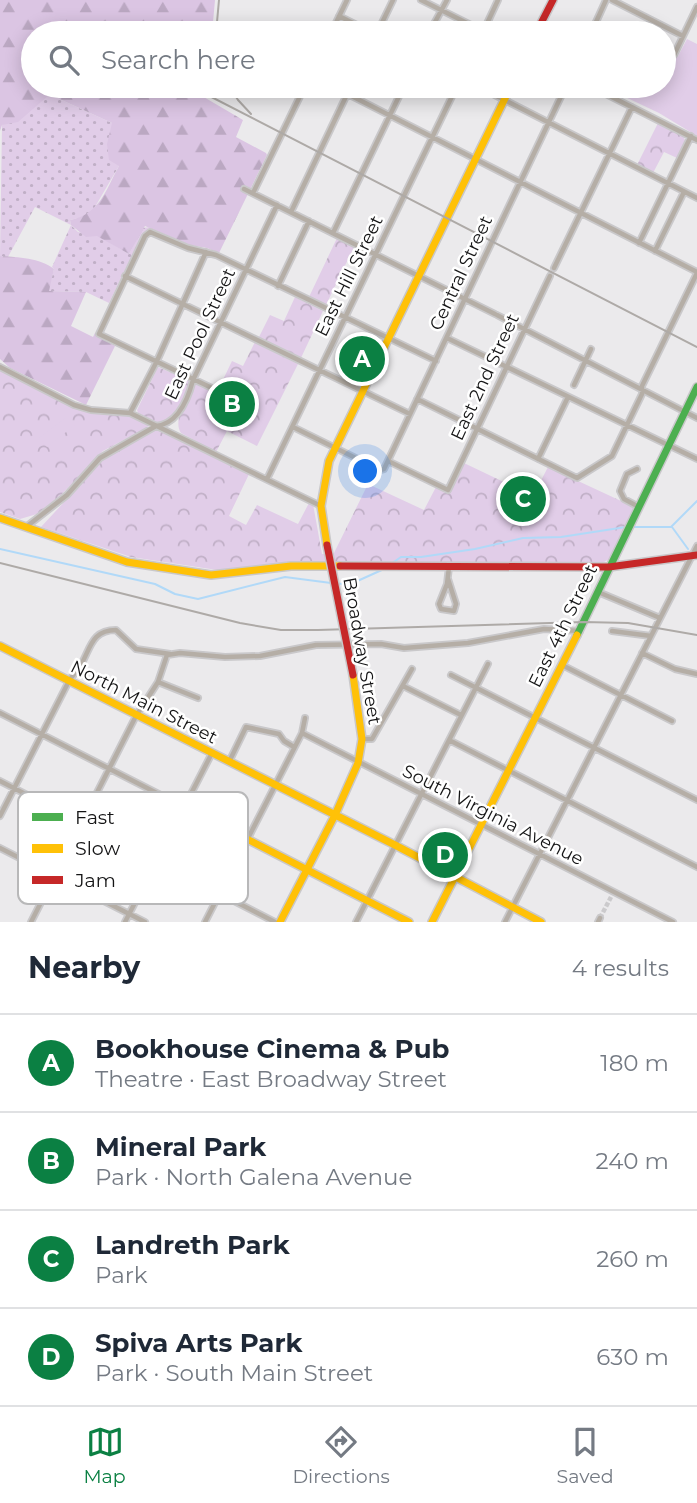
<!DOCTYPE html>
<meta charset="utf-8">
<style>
:root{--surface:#fff;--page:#f6f6f7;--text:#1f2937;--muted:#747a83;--line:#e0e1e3;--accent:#0b8043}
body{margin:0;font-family:Montserrat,sans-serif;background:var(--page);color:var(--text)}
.you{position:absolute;left:366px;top:472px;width:24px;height:24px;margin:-18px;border:5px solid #fff;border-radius:50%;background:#1a73e8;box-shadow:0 0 0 10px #1a73e833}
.badge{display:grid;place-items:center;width:46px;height:46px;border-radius:50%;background:var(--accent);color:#fff;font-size:23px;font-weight:700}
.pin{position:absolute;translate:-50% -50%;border:4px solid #fff;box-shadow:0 2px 7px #0006}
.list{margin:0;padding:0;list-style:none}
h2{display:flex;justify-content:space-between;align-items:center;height:91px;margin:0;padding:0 28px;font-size:30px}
h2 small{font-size:23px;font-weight:400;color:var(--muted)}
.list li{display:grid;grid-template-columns:46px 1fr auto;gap:21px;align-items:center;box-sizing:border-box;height:98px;padding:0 28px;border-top:2px solid var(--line)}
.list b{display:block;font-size:26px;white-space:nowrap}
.list p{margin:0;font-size:23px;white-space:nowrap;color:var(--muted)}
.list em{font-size:23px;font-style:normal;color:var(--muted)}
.icon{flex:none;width:38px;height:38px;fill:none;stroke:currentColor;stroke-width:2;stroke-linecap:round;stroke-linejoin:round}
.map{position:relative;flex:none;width:697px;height:922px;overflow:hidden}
.search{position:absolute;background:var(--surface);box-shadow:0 4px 18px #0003;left:21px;right:21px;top:21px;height:77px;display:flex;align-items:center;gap:18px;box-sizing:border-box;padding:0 24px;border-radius:38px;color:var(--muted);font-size:26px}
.sheet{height:483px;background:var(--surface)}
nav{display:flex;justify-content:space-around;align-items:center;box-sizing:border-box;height:98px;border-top:2px solid var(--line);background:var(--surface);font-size:19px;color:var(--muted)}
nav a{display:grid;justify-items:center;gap:4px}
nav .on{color:var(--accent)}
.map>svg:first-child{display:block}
.grass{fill:url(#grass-dots)}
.forest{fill:url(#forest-firs)}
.park{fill:url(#park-crowns)}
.pitch{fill:#e1cde8}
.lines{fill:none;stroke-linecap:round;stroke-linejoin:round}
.stream{stroke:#b1d9f8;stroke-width:2}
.street-tunnel{stroke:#cbcacc;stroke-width:4.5;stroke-dasharray:4.5 2;stroke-linecap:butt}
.street-casing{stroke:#c9c8ca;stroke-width:8}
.fast-casing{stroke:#c9c8ca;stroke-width:10}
.slow-casing{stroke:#c9c8ca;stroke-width:10}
.jam-casing{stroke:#c9c8ca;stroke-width:10}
.street{stroke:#b5aea6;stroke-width:4.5}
.fast{stroke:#4caf50;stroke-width:7}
.slow{stroke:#ffc107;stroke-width:7}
.jam{stroke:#c62828;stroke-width:7}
.rail{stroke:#aeaaa7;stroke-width:2}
.jam-bridge-casing{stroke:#c9c8ca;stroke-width:10;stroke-linecap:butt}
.jam-bridge{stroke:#c62828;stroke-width:7}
.labels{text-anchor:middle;stroke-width:5;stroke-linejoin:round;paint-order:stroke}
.street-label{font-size:18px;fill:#141415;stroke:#fff}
.key{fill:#fff;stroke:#b8b8b9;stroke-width:2}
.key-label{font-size:19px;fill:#141415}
</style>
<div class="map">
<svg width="697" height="922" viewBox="0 0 697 922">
<defs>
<pattern id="grass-dots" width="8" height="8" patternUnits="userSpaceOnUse" patternTransform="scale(1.75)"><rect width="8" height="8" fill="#e1cde8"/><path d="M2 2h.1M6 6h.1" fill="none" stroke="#c0afc6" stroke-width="1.8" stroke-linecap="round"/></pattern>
<pattern id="forest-firs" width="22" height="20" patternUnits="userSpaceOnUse" patternTransform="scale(1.75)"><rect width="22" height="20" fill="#dbc5e3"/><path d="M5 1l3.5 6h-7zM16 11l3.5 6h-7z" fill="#bba8c2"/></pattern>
<pattern id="park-crowns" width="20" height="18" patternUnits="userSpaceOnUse" patternTransform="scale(1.75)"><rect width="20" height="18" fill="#e1cde8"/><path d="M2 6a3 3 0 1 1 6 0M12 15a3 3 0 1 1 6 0" fill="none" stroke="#c0afc6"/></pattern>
</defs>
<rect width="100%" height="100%" fill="#ebeaec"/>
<!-- grass -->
<path class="grass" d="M48,96L55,97L112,123L119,166L92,212L83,217L70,220L71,225L78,232L97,235L129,254L143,228L150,227L142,235L109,303L86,292L48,291L54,269L52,267L71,225L35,207L8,257L0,256L2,125Z"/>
<!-- forest -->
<path class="forest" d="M0,0H215L212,33H33V86H185L243,120L236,137L266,153L267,155L219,253L207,248L190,245L145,226L129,254L97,236L86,237L71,225L70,220C100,214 105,191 119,166L109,160L107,144L112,123L55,97L48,96L18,122L2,125L0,131Z
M0,256C18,257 40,258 54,269L49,291L86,292L71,326L93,337L95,333L115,346L86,405L10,368L0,359Z"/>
<!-- park -->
<path class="park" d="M658,123L683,136L685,140L677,158L664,152L653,173L637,165Z
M337,238L354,247L326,305L309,297Z
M295,297L323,311L300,360L258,339L270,315L284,321Z
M255,342L298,364L257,446L227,431L216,452L181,433C171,418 192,394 197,378L219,388L232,361L243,366Z
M0,367L60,397L92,408L120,411L149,423L148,427L103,451L62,494L37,514L20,519L0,512Z
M158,367L188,380L190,384C184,400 177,415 161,424L138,413L137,410Z
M157,429L250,472L229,516L246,525L257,505L298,524L310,501L313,504L322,554L334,553L368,484L424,510L436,487L445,492L451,489L464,463L533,496L548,467L634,507L609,559L601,564H305L217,570L131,557L41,527L103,460Z
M437,837L463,851L452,871L426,858Z"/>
<!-- pitch -->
<path class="pitch" d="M687,39L697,44V136L659,113L602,86H664V65H666L671,54L678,56Z
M67,417L75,425L47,447L39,438Z"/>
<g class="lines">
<!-- stream -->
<path class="stream" d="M631,527H671L697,501
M672,527L688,549
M0,549L155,584L175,594L198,599L285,577L331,583
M391,564L401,557H421L475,549L523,538L561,537L626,527
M337,584L353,583L384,569"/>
<!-- street-tunnel -->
<path class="street-tunnel" d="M600,918L611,897"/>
<defs>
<path id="street" d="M421,0L487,33
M612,0L683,36
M339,16L373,33
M483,32L498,0
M331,33L347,0
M377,33L393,0
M429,33L447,0
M591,33L606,0
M674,55L697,7
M332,86L697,272
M477,86L697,198
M590,86L697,140
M244,189L495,314
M253,193L305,86
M291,212L351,86
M333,233L404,86
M639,243L691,136
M655,251L684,192
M554,268L632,107
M125,276L410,414
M278,286L309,221
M497,315L697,418
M447,338L697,459
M0,367L74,405L91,410L130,413L321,506
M574,385L591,349
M214,389L99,334L145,236L150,232L188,248L216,255L436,361
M417,399L577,478L612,456L642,394V386L697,273
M130,413L156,363L206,252
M293,427L380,470L384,469L566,86
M538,459L568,397
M388,461L448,490L550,276
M637,469L627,474L620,491L624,499L639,507
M267,479L457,86
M26,527L67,495L100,458L156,426C178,424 188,399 193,380L277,205
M448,579L456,604L454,611L441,609L439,604L447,584L449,567
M598,592L660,618
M612,631L651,636
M642,653L675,669L697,674
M562,665L672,721
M451,675L697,800
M158,682L198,698
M403,686L461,715
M0,713L247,839
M302,733L673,922
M362,739H372L412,669
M449,740L697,867
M229,762L246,727L279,734L284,741L294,747
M0,781L275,922
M0,816L69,681C73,675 78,669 82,663C91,646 93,630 116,630L136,649L170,654
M0,848L145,922
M31,922L136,716L158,682L167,655L180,653L225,657L260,656L316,645L381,644L404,648L468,643L544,629L580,631
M125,922L212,753
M205,922L302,733L305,718
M356,922L488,664
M505,922L697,546
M598,922L600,918"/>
<path id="fast" d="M577,635L697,387"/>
<path id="slow" d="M0,518L127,562L211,575L291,566H340
M327,545L321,506L329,461L511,86
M0,646L395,845L541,922
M247,839L409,922
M280,922L335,815L358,763L362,739L353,675
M432,922L577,635"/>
<path id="jam" d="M536,33L553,0
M340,566L609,567L697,555"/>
</defs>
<!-- street casing -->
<use href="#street" class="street-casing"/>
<!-- fast casing -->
<use href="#fast" class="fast-casing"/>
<!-- slow casing -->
<use href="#slow" class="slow-casing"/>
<!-- jam casing -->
<use href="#jam" class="jam-casing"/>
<!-- street -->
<use href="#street" class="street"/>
<!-- fast -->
<use href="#fast" class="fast"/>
<!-- slow -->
<use href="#slow" class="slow"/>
<!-- jam -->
<use href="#jam" class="jam"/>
<!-- rail -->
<path class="rail" d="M216,33L219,0
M190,86L697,347
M229,86L238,100L251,114
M0,563L240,623L281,630H318L584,622L628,623L697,635"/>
<defs>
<path id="jam-bridge" d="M327,545L353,675"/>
</defs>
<!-- jam-bridge casing -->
<use href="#jam-bridge" class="jam-bridge-casing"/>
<!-- jam-bridge -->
<use href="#jam-bridge" class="jam-bridge"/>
</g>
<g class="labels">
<!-- street labels -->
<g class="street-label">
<text transform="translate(461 273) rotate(-65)" y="6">Central Street</text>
<text transform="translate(349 276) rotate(-64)" y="6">East Hill Street</text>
<text transform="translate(200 334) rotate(-65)" y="6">East Pool Street</text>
<text transform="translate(485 377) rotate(-65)" y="6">East 2nd Street</text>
<text transform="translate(563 626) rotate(-64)" y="6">East 4th Street</text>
<text transform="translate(362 651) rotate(80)" y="6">Broadway Street</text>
<text transform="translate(144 702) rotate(27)" y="6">North Main Street</text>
<text transform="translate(493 815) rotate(27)" y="6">South Virginia Avenue</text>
</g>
</g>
<!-- legend -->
<rect x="18" y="792" width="230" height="112" rx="10" class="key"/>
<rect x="32" y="813" width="31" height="8" fill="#4caf50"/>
<rect x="32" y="844" width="31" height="9" fill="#ffc107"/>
<rect x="32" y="876" width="31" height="8" fill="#c62828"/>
<g class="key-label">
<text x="75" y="824">Fast</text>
<text x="75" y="855">Slow</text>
<text x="75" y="887">Jam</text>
</g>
</svg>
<div class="you"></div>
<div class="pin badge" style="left:362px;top:359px">A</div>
<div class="pin badge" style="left:232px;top:404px">B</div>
<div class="pin badge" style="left:523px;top:499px">C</div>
<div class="pin badge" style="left:445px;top:855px">D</div>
<div class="search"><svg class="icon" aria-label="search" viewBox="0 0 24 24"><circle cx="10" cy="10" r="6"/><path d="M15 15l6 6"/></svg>Search here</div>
</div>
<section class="sheet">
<h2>Nearby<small>4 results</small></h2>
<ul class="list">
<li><span class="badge">A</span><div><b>Bookhouse Cinema &amp; Pub</b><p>Theatre · East Broadway Street</p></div><em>180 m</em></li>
<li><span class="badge">B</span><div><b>Mineral Park</b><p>Park · North Galena Avenue</p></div><em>240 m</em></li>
<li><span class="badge">C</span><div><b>Landreth Park</b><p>Park</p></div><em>260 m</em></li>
<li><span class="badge">D</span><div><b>Spiva Arts Park</b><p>Park · South Main Street</p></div><em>630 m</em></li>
</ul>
</section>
<nav>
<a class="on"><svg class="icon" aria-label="map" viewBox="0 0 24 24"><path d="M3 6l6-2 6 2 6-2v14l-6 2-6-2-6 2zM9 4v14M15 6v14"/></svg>Map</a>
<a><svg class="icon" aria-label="directions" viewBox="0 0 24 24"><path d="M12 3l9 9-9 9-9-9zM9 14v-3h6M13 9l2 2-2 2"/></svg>Directions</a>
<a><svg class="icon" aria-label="saved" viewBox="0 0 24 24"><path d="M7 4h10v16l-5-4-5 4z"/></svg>Saved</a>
</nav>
